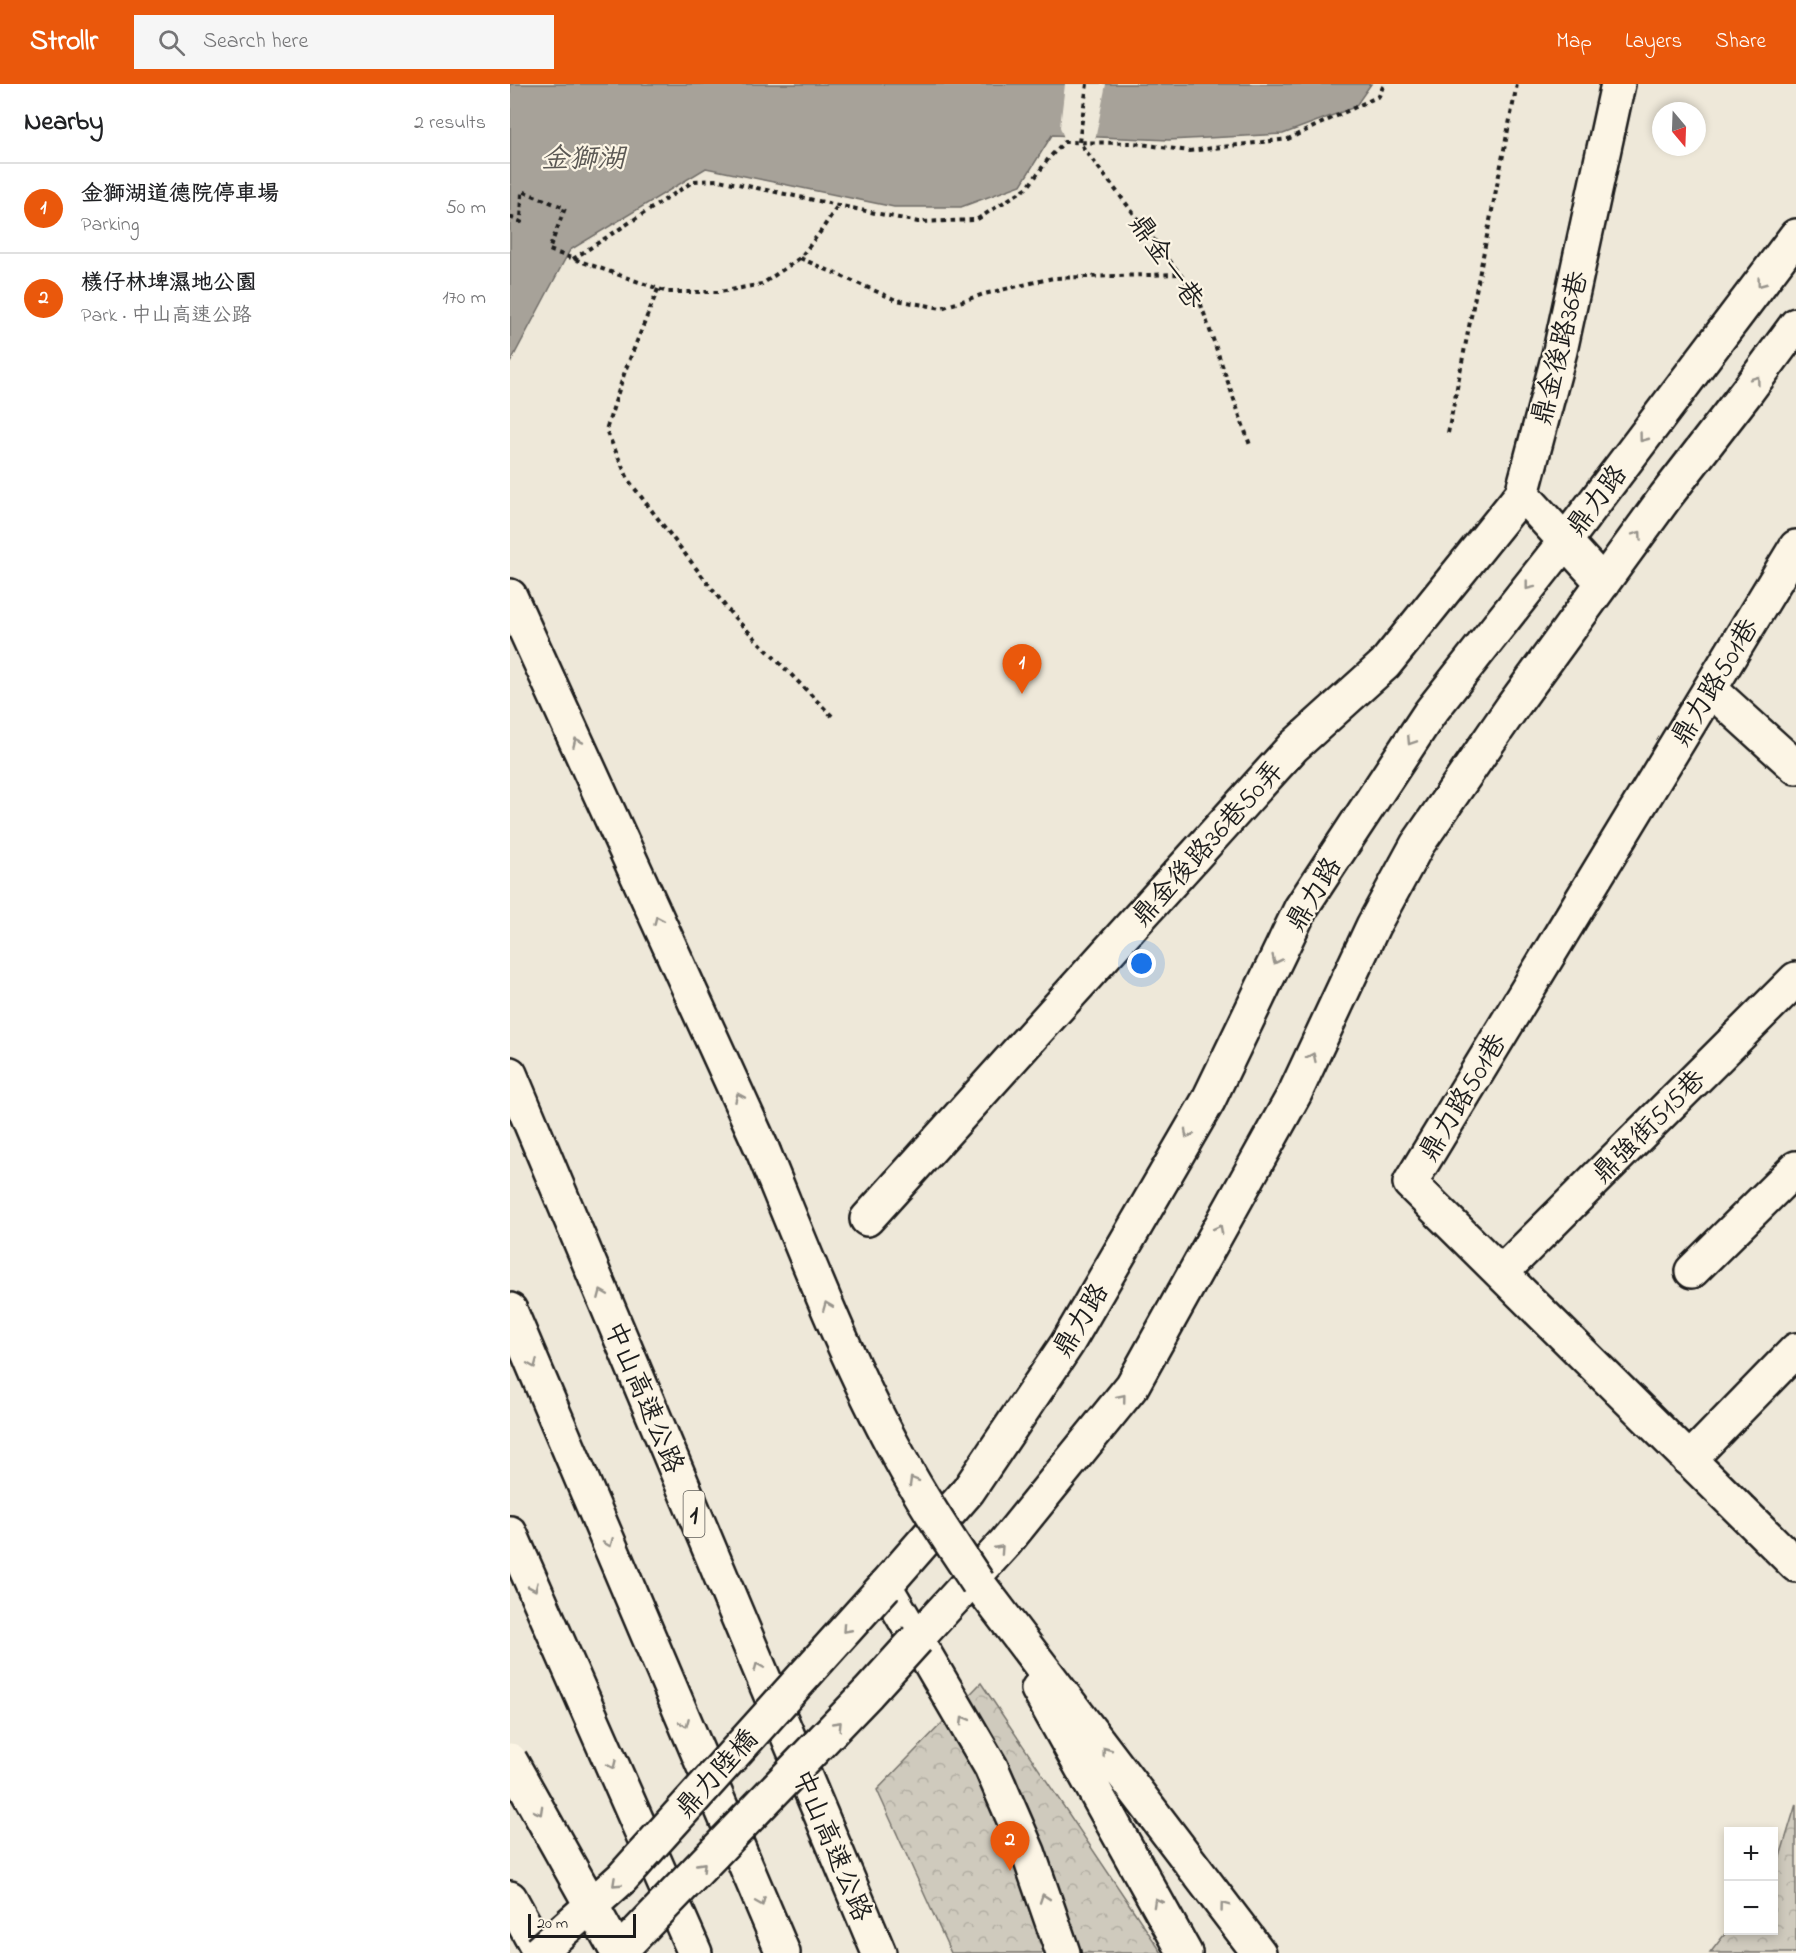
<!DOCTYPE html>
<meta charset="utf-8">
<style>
:root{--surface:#fff;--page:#f6f6f6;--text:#202124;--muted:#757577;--line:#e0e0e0;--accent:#ea580c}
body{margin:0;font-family:"Indie Flower","LXGW WenKai TC",sans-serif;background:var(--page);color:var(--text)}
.controls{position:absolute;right:18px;bottom:18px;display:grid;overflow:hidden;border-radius:0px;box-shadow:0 3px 9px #0003}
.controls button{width:54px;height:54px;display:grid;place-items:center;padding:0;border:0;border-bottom:2px solid var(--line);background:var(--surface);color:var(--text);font:30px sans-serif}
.compass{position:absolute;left:1142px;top:18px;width:54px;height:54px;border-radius:50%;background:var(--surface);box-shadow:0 3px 9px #0003;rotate:161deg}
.scale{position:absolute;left:18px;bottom:15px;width:108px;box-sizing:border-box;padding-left:6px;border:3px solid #1c1c1c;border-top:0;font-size:16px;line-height:21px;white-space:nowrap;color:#1c1c1c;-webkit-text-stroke:4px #fcf5e5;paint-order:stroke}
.you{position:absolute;left:632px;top:880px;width:21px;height:21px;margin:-15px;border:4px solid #fff;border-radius:50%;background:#1a73e8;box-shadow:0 0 0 9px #1a73e833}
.badge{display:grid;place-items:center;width:39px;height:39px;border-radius:50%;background:var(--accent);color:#fff;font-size:20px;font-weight:700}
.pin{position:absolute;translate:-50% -50px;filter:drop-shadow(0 2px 3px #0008)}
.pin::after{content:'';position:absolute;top:32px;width:21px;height:18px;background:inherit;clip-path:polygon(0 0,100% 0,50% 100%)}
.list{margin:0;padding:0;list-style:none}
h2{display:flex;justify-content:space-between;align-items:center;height:78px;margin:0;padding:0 24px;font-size:26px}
h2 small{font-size:20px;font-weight:400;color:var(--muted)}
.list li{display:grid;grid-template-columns:39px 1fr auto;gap:18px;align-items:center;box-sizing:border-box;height:90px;padding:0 24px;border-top:2px solid var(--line)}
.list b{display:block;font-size:22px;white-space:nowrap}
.list p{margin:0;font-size:20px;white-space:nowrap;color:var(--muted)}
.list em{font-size:20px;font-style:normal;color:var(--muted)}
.icon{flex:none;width:33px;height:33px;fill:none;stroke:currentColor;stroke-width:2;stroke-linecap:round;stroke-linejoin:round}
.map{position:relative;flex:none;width:1286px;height:1869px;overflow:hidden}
header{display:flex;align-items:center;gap:36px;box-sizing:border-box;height:84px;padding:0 30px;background:var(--accent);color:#fff}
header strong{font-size:28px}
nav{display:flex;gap:33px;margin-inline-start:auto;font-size:21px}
.search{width:420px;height:54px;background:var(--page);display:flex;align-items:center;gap:15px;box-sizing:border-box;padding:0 21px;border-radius:0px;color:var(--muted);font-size:22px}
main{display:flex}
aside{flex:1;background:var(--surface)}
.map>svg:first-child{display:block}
.park{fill:url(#park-crowns);stroke:#76736c;stroke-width:1.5}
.water{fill:#a7a299;stroke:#6f6c67;stroke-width:1.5}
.pier{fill:#eee8d9}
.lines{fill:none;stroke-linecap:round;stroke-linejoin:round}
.minor-casing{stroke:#1c1c1c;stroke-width:38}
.highway-casing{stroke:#1c1c1c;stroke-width:38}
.path{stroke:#1c1c1c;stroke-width:4;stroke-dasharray:4.5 4.5;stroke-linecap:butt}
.minor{stroke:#fcf5e5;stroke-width:33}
.highway{stroke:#fcf5e5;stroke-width:33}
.minor-bridge-casing{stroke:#1c1c1c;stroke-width:38;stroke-linecap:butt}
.highway-bridge-casing{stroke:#1c1c1c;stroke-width:38;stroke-linecap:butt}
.minor-bridge{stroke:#fcf5e5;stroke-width:33}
.highway-bridge{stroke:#fcf5e5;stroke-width:33}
.oneway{stroke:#97938b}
.labels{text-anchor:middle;stroke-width:4.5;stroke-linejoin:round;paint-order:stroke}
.shield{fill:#fcf5e5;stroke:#5f5d58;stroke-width:1.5}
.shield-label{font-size:26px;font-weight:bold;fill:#1c1c1c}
.street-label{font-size:27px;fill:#1c1c1c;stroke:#fcf5e5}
.water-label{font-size:28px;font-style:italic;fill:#5b5854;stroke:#fcf5e5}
</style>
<header>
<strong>Strollr</strong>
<div class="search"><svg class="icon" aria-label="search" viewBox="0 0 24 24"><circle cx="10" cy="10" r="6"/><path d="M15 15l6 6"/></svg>Search here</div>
<nav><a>Map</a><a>Layers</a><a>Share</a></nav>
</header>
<main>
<aside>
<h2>Nearby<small>2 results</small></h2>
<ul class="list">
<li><span class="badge">1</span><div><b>金獅湖道德院停車場</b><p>Parking</p></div><em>50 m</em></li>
<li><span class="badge">2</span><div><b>檨仔林埤濕地公園</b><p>Park · 中山高速公路</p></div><em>170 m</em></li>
</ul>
</aside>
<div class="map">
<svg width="1286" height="1869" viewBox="0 0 1286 1869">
<defs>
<pattern id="park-crowns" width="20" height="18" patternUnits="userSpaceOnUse" patternTransform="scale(1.5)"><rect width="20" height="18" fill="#cfcabd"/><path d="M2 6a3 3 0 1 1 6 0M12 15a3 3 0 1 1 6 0" fill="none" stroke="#b1ada2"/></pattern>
</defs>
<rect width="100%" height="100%" fill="#eee8d9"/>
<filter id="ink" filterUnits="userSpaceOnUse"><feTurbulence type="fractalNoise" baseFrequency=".0167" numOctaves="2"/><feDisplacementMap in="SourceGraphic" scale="12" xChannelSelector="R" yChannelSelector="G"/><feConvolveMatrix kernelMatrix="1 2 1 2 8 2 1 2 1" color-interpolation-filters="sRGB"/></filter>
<g filter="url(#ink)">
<!-- park -->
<path class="park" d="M471,1599L652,1869H441L367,1706Z
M1286,1720V1869H1200L1218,1846H1264V1789L1266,1786Z"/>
<!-- water -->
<path class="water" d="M0,0H861L845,23L773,50L659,56L542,51L511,101L451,123H384L196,84L60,166L0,279Z"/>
<!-- pier -->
<path class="pier" d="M555,0H596L585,56L554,54L550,43Z"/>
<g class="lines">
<defs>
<path id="minor" d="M1286,463L900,1099L1286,1481
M1093,499L1012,410L1050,267L1108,0
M1200,605L1286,683
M357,1135L783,663L875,580L1012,410
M1182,1187L1286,1084
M991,1189L1286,895
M1179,1376L1286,1266
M375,1502L458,1407L557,1260L698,1017L791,824L919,630L1056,456L1286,152
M407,1555L495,1459L622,1302L785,1009L863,842L907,761L1003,622L1156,412L1238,306L1286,241
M0,1814L30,1869"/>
<path id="highway" d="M0,512L253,1067
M0,990L369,1869
M0,1226L273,1869
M0,1449L185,1869
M468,1499L749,1869
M375,1502L481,1683L518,1768L553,1869
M528,1605L675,1869"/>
</defs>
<!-- minor casing -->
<use href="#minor" class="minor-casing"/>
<!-- highway casing -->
<use href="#highway" class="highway-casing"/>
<!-- path -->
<path class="path" d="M577,0L569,58L689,215L741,364
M0,133L11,138L12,107L55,124L39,166L157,208H210L252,200L290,174L311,147L328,121
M290,174L386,216L431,224L474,210L543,194L669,190
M63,175L184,97L209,96L408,138L466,136L518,103L539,74L554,58L624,59L679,67L778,55L869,12L874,0
M148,205L115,287L96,346L119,397L222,531L323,633
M938,349L1007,0"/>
<!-- minor -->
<use href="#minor" class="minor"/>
<!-- highway -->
<use href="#highway" class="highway"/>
<defs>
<path id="minor-bridge" d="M29,1868L112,1794L375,1502
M108,1869L358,1609L407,1555"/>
<path id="highway-bridge" d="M253,1067C295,1169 335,1274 388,1371C412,1416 440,1457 468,1499
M0,1676L108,1869"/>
</defs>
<!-- minor-bridge casing -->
<use href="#minor-bridge" class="minor-bridge-casing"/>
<!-- highway-bridge casing -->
<use href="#highway-bridge" class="highway-bridge-casing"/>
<!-- minor-bridge -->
<use href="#minor-bridge" class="minor-bridge"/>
<!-- highway-bridge -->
<use href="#highway-bridge" class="highway-bridge"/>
</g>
<!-- one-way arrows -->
<defs><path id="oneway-chevron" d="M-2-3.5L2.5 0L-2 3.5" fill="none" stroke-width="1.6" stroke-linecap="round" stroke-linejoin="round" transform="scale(1.5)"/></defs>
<g class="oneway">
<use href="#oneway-chevron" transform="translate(1251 199) rotate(127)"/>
<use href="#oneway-chevron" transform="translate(1246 296) rotate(-54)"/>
<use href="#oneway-chevron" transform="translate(1133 354) rotate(127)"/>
<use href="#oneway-chevron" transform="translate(1128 451) rotate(-54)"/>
<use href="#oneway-chevron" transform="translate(1019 502) rotate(128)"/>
<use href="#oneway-chevron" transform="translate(901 657) rotate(123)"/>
<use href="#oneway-chevron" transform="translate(67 658) rotate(-114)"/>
<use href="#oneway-chevron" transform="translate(148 836) rotate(-114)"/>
<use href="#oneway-chevron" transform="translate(766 876) rotate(116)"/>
<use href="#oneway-chevron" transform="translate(802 973) rotate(-65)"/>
<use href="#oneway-chevron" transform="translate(229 1013) rotate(-114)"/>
<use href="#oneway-chevron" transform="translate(678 1050) rotate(120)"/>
<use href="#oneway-chevron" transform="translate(709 1145) rotate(-62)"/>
<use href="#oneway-chevron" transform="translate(92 1210) rotate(-113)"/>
<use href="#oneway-chevron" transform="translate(317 1222) rotate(-112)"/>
<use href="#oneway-chevron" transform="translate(23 1280) rotate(67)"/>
<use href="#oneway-chevron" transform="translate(612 1314) rotate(-51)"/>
<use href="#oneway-chevron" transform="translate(403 1397) rotate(-120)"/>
<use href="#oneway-chevron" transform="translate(99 1459) rotate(67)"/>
<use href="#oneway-chevron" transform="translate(490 1465) rotate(-48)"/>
<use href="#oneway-chevron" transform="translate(24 1503) rotate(66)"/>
<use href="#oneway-chevron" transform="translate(336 1545) rotate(132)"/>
<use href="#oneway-chevron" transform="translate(248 1583) rotate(-113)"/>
<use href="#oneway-chevron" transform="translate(454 1636) rotate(-120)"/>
<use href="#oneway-chevron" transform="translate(175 1639) rotate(67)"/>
<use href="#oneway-chevron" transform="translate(328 1641) rotate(-46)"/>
<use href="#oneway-chevron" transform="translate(596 1667) rotate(-127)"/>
<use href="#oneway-chevron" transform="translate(102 1681) rotate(66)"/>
<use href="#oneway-chevron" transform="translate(29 1727) rotate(61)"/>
<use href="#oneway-chevron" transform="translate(192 1782) rotate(-46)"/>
<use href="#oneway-chevron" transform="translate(106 1799) rotate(137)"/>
<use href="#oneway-chevron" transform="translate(534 1814) rotate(-109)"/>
<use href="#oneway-chevron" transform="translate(251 1818) rotate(67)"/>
<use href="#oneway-chevron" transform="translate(647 1818) rotate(-119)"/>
<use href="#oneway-chevron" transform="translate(714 1822) rotate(-127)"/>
</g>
</g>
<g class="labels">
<!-- shield labels -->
<rect class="shield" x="173.5" y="1407" width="21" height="46" rx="4.5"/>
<g class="shield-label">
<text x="184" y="1439">1</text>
</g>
<!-- street labels -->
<g class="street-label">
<text transform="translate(657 177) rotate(55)" y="9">鼎金一巷</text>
<text transform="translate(1049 264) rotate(-76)" y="9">鼎金後路36巷</text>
<text transform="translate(1086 416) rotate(-53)" y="9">鼎力路</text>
<text transform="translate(1204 598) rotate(-59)" y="9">鼎力路501巷</text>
<text transform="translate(697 759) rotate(-48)" y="9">鼎金後路36巷50弄</text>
<text transform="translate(803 810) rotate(-59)" y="9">鼎力路</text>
<text transform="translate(952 1013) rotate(-59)" y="9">鼎力路501巷</text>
<text transform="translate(1138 1042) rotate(-45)" y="9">鼎強街515巷</text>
<text transform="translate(570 1236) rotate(-59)" y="9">鼎力路</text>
<text transform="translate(135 1313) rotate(67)" y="9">中山高速公路</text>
<text transform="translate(206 1689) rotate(-48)" y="9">鼎力陸橋</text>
<text transform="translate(323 1761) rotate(67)" y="9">中山高速公路</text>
</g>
<!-- water labels -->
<g class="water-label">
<text x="73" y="83">金獅湖</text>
</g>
</g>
</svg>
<div class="controls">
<button>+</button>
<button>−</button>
</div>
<svg class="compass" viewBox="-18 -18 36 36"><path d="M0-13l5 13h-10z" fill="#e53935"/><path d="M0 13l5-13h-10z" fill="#757577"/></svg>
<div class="scale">20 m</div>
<div class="you"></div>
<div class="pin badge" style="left:512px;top:610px">1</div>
<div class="pin badge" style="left:500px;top:1787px">2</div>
</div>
</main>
